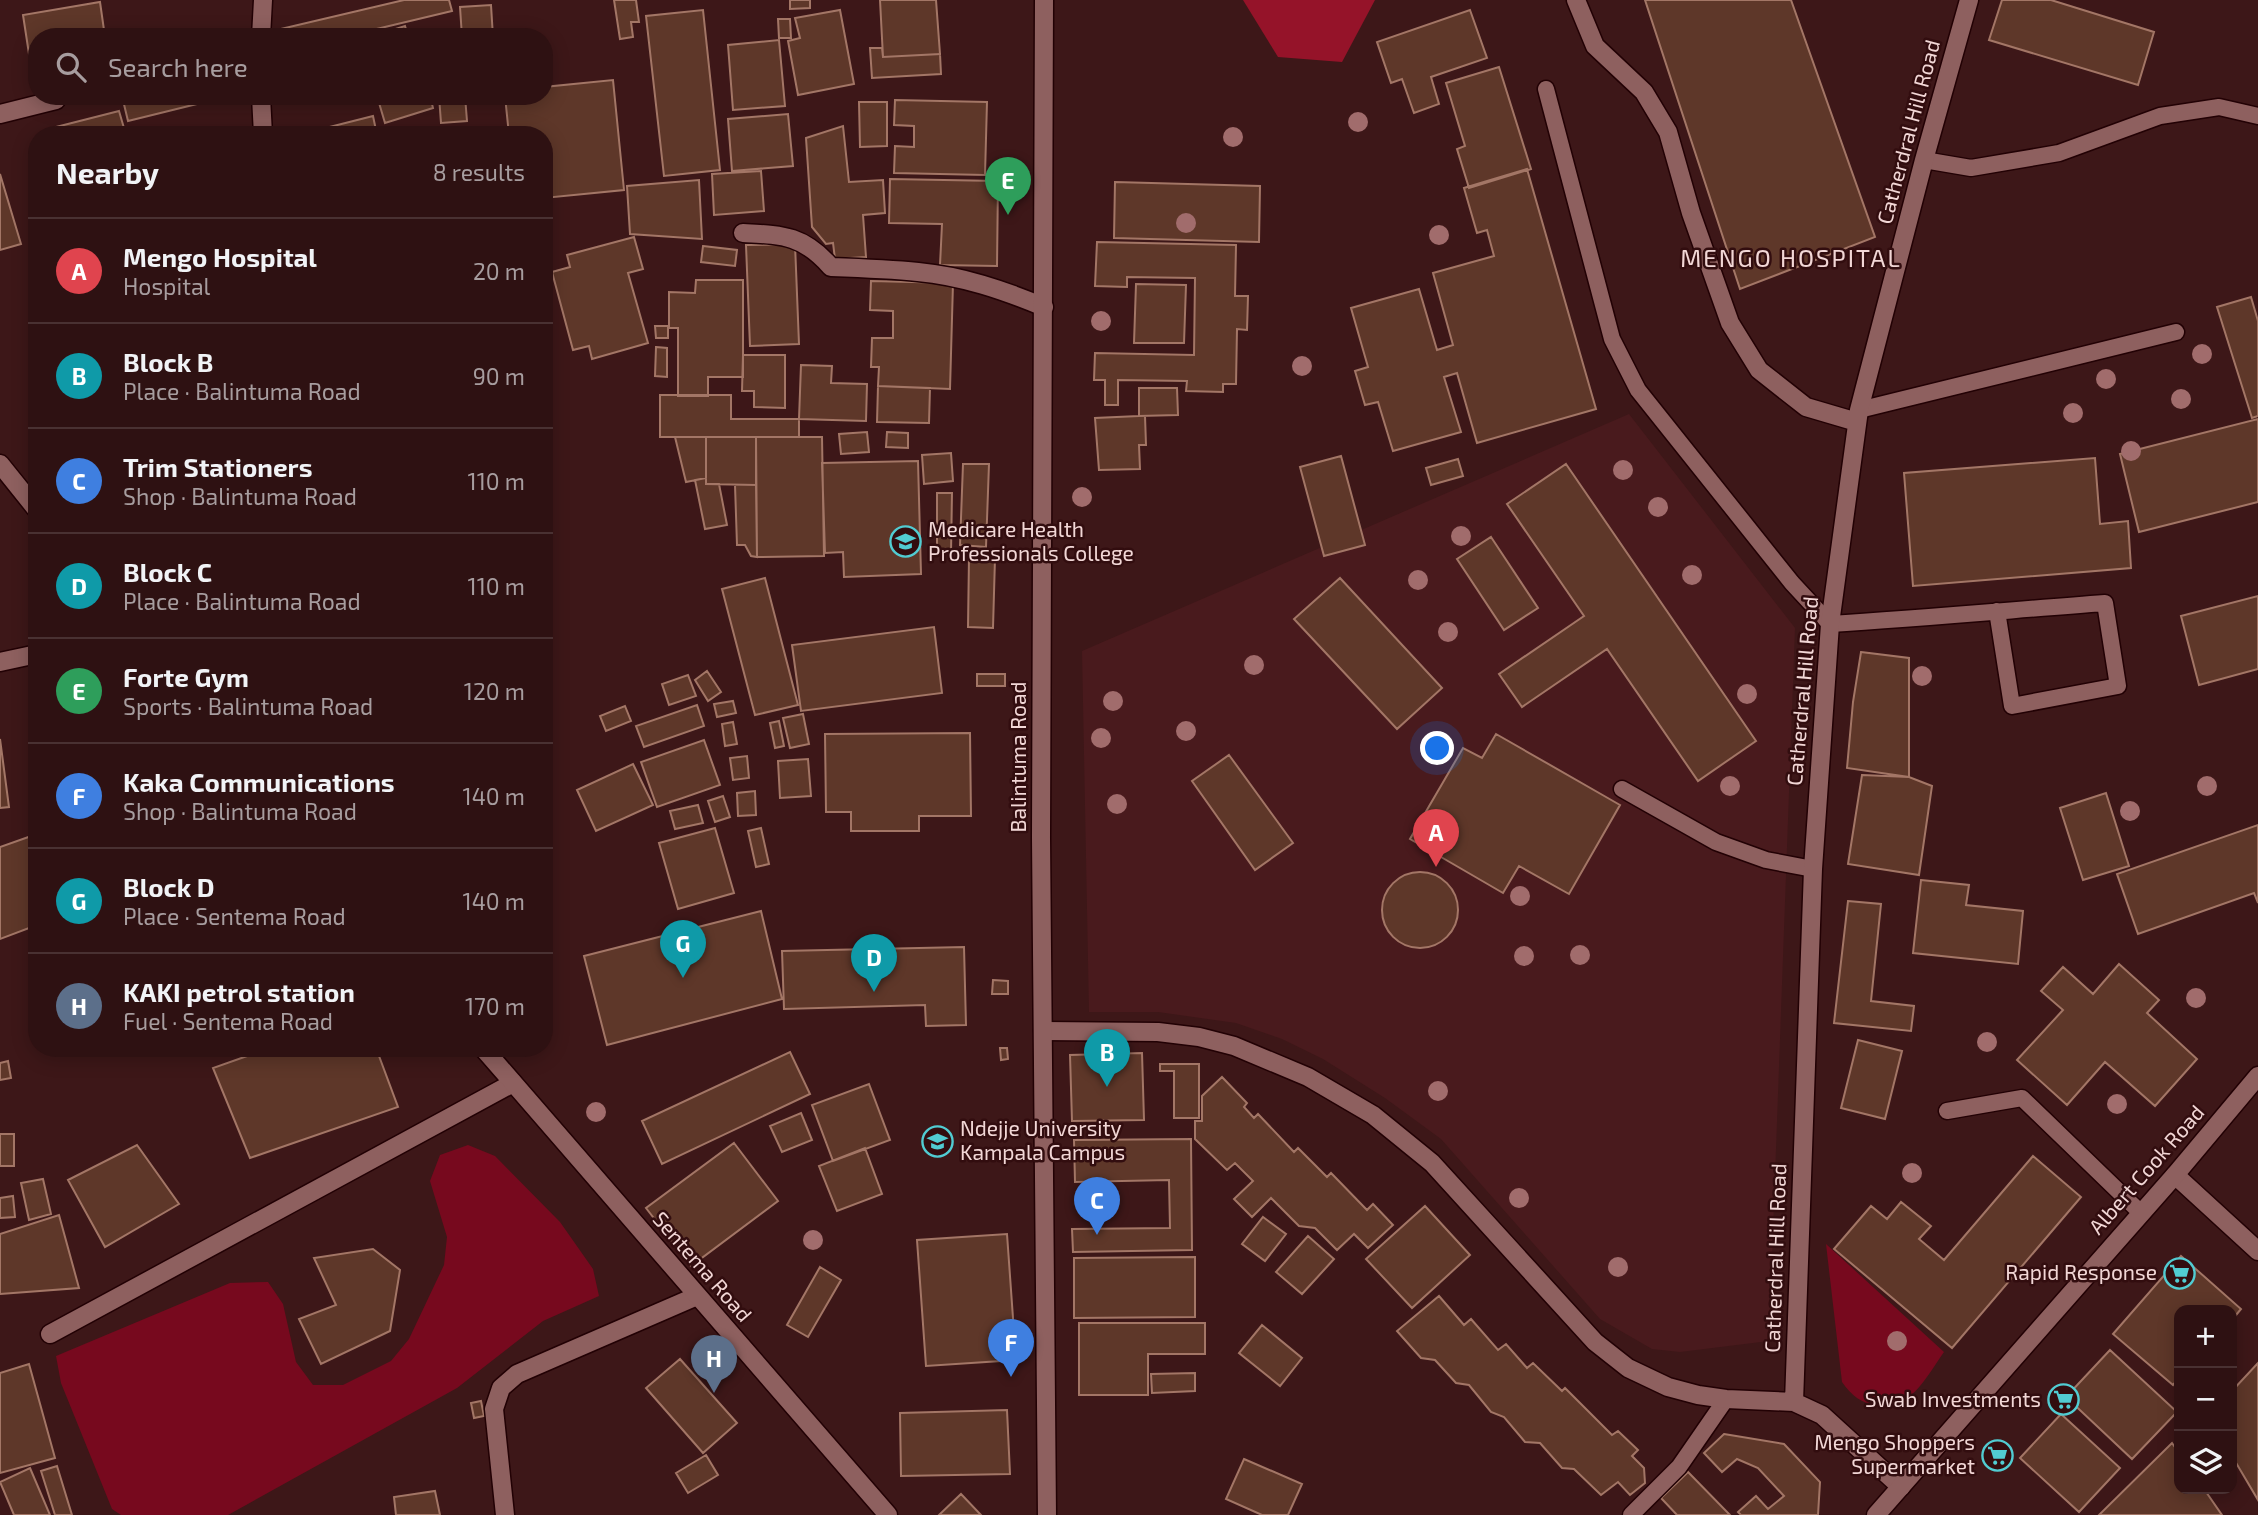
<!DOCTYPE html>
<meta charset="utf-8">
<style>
:root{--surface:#2e1112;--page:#3a1f20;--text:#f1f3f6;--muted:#a79d9f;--line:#493132;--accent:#51ccd2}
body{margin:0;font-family:"Exo 2",sans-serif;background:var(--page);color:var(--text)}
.controls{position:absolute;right:21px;bottom:21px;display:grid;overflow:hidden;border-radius:14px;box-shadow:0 4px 18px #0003}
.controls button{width:63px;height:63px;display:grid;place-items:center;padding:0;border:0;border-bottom:2px solid var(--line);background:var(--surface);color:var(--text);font:35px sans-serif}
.you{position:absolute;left:1438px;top:749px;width:24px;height:24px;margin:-18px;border:5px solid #fff;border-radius:50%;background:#1a73e8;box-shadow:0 0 0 10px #1a73e833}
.badge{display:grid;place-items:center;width:46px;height:46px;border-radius:50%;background:var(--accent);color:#fff;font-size:23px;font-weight:700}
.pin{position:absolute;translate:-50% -58px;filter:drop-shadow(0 2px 4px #0008)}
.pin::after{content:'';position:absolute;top:37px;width:24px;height:21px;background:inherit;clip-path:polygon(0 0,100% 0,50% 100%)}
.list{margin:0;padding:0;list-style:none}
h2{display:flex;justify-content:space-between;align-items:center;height:91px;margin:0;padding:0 28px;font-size:30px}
h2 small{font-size:23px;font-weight:400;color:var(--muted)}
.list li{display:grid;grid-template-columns:46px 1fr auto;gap:21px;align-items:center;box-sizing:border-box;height:105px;padding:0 28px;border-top:2px solid var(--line)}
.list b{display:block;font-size:26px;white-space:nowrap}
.list p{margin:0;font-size:23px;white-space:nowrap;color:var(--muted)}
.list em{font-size:23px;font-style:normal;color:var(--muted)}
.icon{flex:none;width:38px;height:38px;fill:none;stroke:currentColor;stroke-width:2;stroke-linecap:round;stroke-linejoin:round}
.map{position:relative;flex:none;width:2258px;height:1515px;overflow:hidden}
.search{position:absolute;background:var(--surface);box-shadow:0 4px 18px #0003;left:28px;top:28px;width:525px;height:77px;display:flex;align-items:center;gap:18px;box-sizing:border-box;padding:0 24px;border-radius:28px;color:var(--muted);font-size:26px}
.panel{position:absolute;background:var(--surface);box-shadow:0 4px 18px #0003;left:28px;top:126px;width:525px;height:931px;border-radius:28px}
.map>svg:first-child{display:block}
.built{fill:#491a1d}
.green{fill:#77091e}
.forest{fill:#951329}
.building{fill:#5e3729;stroke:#a37666;stroke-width:2}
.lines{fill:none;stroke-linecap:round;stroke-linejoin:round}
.lane-casing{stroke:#220104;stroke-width:19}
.street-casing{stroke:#220104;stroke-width:21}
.secondary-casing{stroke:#220104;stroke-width:21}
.lane{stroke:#8e605f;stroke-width:16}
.street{stroke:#8e605f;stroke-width:18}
.secondary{stroke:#8e605f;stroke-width:18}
.tree{fill:#a16c6c}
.labels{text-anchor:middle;stroke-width:5;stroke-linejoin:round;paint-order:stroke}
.street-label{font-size:21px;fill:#f2d7d6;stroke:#320d0f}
.poi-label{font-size:21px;fill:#f2d7d6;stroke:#320d0f;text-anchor:end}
.quarter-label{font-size:24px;letter-spacing:2px;fill:#f2d7d6;stroke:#320d0f}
</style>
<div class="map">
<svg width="2258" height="1515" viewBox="0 0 2258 1515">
<rect width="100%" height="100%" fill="#3d1718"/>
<!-- built -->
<path class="built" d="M1629,414L1795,628L1769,1341L1680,1352L1652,1349L1600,1319L1441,1139L1385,1098L1323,1059L1282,1039L1236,1023L1158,1012H1089L1082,651Z"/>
<!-- green -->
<path class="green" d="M468,1145L495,1156L560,1222L593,1269L599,1296L543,1321L457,1388L228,1515H121L112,1509L61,1383L56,1356L230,1283L268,1282L283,1304L296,1362L313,1385H343L391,1361L409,1339L444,1265L447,1237L430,1181L440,1155Z
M1826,1244L1944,1352C1928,1374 1910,1412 1878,1406C1861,1403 1852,1396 1842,1382Z"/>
<!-- forest -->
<path class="forest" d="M1243,0H1375L1342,62L1278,57Z"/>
<!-- building -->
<path class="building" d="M404,0H449L452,11L343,37H269L268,32Z
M614,0H636L639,22H631L633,37L620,39Z
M790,0H810V8L790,9Z
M880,0H936L940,54L883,57Z
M1645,0H1791L1875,237L1740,289Z
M2002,0H2051L2154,32L2138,85L1989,40Z
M100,2L105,37H37V66L31,67L23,15Z
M491,5L493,37H462L460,7Z
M703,10L720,170L664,176L646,16Z
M840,10L854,84L798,95L788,41L800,38L795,18Z
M1470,10L1487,58L1431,77L1439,104L1414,113L1402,79L1391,83L1377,42Z
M778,19H790L791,38H779Z
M405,26L408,36L426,30L428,37H370Z
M779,40L785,106L733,110L728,45Z
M870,48H882L883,57L940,54L941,74L872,78Z
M1499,67L1531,169L1469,188L1457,149L1465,146L1446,83Z
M613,80L624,190L544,198V135H509L505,96H544V87Z
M122,96H199L201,103L128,121Z
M377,96H430L433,108L385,123Z
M439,96H465L467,121L441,123Z
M895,100L987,102L985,175L894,173L895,146L914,147V126L894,125Z
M859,102H887V146L860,147Z
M119,111L126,135H58L56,127Z
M788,114L793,166L732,171L728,119Z
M373,116L377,135H298Z
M843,126L849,182L883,180L885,213L863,215L866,257L835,259L833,243L826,244L812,227L806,138Z
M1527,169L1596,409L1477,443L1457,373L1444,377L1461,432L1393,451L1378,402L1365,405L1355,371L1368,367L1351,308L1419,289L1437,350L1453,345L1433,273L1494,256L1487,230L1477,233L1464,188Z
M761,171L764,211L714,215L712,174Z
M0,174L21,244L0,250Z
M890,179L998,181L997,266L940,265L942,224L889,223Z
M699,180L702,239L630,234L627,186Z
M1115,182L1260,186L1259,242L1114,238Z
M634,237L643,269L628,273L648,343L592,359L589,346L573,350L552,272L570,267L567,255Z
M1097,242L1236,245L1235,296H1248L1247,330L1237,329L1236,384H1223V392L1186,391L1187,381L1118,380V405H1105V380H1094L1095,353L1194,355L1195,278L1127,277V287L1095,286Z
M795,244L799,344L750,346L746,245Z
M703,246L737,250L735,266L701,262Z
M696,280H743V377H708V396H678V328H669V292L695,293Z
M871,281L953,283L950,389L878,386L879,367H871L872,338H893V311L870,310Z
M1136,284L1186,285L1184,343H1134Z
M2251,297L2258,321V416L2252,418L2217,307Z
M655,326H668V338H656Z
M656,347L667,348V377L655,376Z
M743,355H785V408L754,407V391H742Z
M801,365L832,366L831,383L867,384L866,421L799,419Z
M878,386L930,388L929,423L877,422Z
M1139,388H1177L1178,415L1139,416Z
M660,395H731V419H799V437H660Z
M1139,416H1145L1146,445H1139L1140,469L1099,470L1095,418Z
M2258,419V502L2139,532L2120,454Z
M867,432L869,452L841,454L839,434Z
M887,432L908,433V448L886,447Z
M675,437H706V478L686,482Z
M706,437H756V485L706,484Z
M756,437H822L824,556L757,557Z
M951,453L953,481L924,484L922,455Z
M1341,456L1365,545L1324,556L1300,467Z
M2095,458L2100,524L2128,521L2131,568L1913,586L1904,473Z
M1458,459L1463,476L1431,485L1426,468Z
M918,461L921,574L844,577L843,552L825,553L822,463Z
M963,464H989L986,547L960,545Z
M1566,464L1756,741L1698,781L1607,649L1522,707L1499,674L1584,616L1507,504Z
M706,478V484H719L727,525L705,529L695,480Z
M735,485H756L757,557L751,556L745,545H737Z
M937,493H952L951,553L937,552Z
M1491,537L1538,608L1504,630L1457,559Z
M969,557L995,558L993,628L968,627Z
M765,578L798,705L755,715L722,589Z
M1340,578L1442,688L1397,729L1294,619Z
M2258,596V669L2199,685L2181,616Z
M934,627L942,693L801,711L792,645Z
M1861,652L1909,658V777L1847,768L1853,702Z
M707,671L721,692L708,701L695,680Z
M977,674H1005V686H977Z
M688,675L696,696L669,705L662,684Z
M733,701L736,713L717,717L714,704Z
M697,705L704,726L644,747L636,726Z
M625,706L631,721L606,731L600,716Z
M803,714L809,744L790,748L783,718Z
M779,721L784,746L775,748L770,723Z
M733,722L737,744L725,746L722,724Z
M970,733L971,816H919V831H851V812H826L825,734Z
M1496,734L1620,805L1569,894L1519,866L1503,893L1410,839L1463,748L1482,758Z
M0,739L9,807L0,808Z
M704,740L720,785L657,807L641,762Z
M1229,755L1293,843L1255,870L1192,781Z
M747,756L749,778L733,780L730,758Z
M808,759L811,796L780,798L778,761Z
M633,764L653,805L596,831L577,790Z
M1862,775L1909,777L1932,786L1919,875L1848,864Z
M755,791L756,815L738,816L737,793Z
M2106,793L2129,866L2083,880L2060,808Z
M723,796L730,817L715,822L708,801Z
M698,805L703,823L675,829L670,811Z
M2258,825V903L2254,893L2138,934L2117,874Z
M715,828L734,893L678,909L659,843Z
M761,828L769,864L756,867L748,831Z
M37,834V925L0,939V847Z
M1382 910a38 38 0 1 1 76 0a38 38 0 1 1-76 0Z
M1921,880L1969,885L1966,905L2023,911L2018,964L1913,953Z
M1848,901L1881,904L1871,1001L1914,1006L1911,1031L1834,1023Z
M761,911L782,999L607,1045L584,956Z
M964,947L966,1025L926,1026L925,1005L784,1009L782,951Z
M2119,964L2159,1000L2147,1013L2197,1059L2155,1106L2105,1062L2067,1105L2017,1060L2063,1010L2041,991L2063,967L2093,994Z
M993,980L1008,981V994H992Z
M1858,1040L1902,1051L1885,1119L1841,1108Z
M270,1048H376L398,1107L250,1158L213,1068Z
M1000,1048H1007L1008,1059L1001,1060Z
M790,1052L810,1094L662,1164L642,1121Z
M1142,1053L1144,1120L1072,1121L1070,1055Z
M8,1061L11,1078L0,1080V1063Z
M1160,1064H1199V1118H1174V1071H1160Z
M1222,1077L1247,1103L1244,1107L1254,1118L1258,1114L1294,1152L1298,1148L1327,1177L1331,1173L1367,1210L1373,1204L1393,1225L1368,1248L1354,1234L1337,1250L1315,1228L1299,1226L1271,1198L1252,1217L1234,1199L1253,1181L1235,1163L1227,1170L1195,1139V1121H1202V1096Z
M869,1084L890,1140L833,1161L812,1105Z
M801,1113L812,1140L782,1152L770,1126Z
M0,1134H14V1166H0Z
M1191,1139L1192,1250L1073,1252L1072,1229L1170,1228L1169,1180L1075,1182L1074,1140Z
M734,1143L778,1201L691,1266L646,1208Z
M137,1145L179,1204L105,1247L68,1180Z
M865,1148L882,1194L837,1211L819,1166Z
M2033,1156L2081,1197L1952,1348L1834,1249L1871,1206L1887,1219L1901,1202L1931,1226L1919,1239L1944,1260Z
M43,1179L51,1214L29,1220L21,1183Z
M13,1196L15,1217L0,1218V1198Z
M1425,1206L1470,1255L1412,1308L1366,1259Z
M59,1215L79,1288L0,1294V1234Z
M1263,1217L1286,1234L1265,1261L1242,1244Z
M1007,1234L1016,1360L926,1366L917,1240Z
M1308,1236L1334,1259L1302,1294L1276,1272Z
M373,1249L400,1270L390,1331L321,1364L299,1319L336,1305L314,1258Z
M2181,1256L2241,1309L2232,1320V1310H2179V1377L2173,1385L2113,1334Z
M1195,1257V1317L1074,1318V1258Z
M820,1267L841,1280L808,1337L787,1325Z
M1439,1296L1464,1325L1471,1319L1498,1350L1506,1344L1527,1368L1533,1363L1562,1391L1565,1388L1612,1435L1618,1431L1638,1450L1632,1456L1644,1468L1645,1483L1630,1495L1618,1482L1601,1495L1574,1469L1562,1468L1540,1443L1525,1442L1504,1417L1491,1412L1469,1385L1456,1383L1435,1360L1421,1358L1397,1331Z
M1079,1323H1205V1354H1148V1395H1079Z
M1262,1325L1302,1358L1280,1386L1239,1353Z
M2110,1350L2177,1412L2132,1459L2066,1397Z
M680,1359L737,1423L703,1453L646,1388Z
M2258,1363V1500L2232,1456V1391Z
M29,1364L55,1458L0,1473V1373Z
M1195,1373V1391L1152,1393L1151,1374Z
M481,1401L484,1416L474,1418L471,1403Z
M1007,1410L1010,1474L901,1476L900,1413Z
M2061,1414L2120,1468L2079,1512L2020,1458Z
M1724,1434L1784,1444L1820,1482L1818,1515H1741L1738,1512L1756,1496L1768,1509L1784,1496L1758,1468L1737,1459L1722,1472L1704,1453Z
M2172,1443L2179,1453V1489H2204L2222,1515H2099Z
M706,1455L718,1475L688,1493L676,1473Z
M1244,1459L1302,1484L1288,1515H1262L1226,1499Z
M57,1466L72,1515H55L41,1471Z
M30,1468L50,1515H14L0,1482Z
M1688,1472L1730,1515H1677L1661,1498Z
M435,1491L440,1515H396L394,1497Z
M961,1494L981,1515H939Z"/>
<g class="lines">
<defs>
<path id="lane" d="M1546,89L1612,339L1638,390L1792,583L1830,624C1922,618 2013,610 2105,603L2118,686L2012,706L1997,611
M1924,160L1971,168L2059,153L2160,116L2219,107L2258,116
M1859,410L2176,332
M1622,789L1716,842L1766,860L1813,869
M1947,1111L2022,1098L2141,1213
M1631,1515L1679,1467L1726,1399"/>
<path id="street" d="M1576,0L1595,46L1644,92L1668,132L1691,213L1730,323L1759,370L1806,407L1857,422
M261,37L263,0
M261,96L263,135
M0,114L56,100
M743,233C783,235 803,235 831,267C860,268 889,269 918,272C962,276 1003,290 1044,307
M1043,1031L1158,1032L1199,1037L1234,1046L1308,1077L1373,1115L1432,1163L1595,1342L1628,1368L1668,1387L1698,1395L1726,1399L1794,1402L1822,1415L1901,1487
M2175,1175L2258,1251
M50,1334L513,1083
M1794,1402L1813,869L1830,624L1859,410L1924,160L1969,0
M505,1515L494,1409L501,1388L517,1374L697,1296"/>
<path id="secondary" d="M1044,0L1041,838L1047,1515
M0,464L37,510
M0,662L37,654
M483,1048L888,1515
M1876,1515L2175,1175L2258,1076"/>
</defs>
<!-- lane casing -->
<use href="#lane" class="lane-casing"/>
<!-- street casing -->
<use href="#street" class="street-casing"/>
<!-- secondary casing -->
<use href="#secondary" class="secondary-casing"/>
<!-- lane -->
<use href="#lane" class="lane"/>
<!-- street -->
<use href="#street" class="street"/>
<!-- secondary -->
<use href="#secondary" class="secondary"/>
</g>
<!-- trees -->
<g class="tree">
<circle cx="1358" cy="122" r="10"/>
<circle cx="1233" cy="137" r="10"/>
<circle cx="1186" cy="223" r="10"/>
<circle cx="1439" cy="235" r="10"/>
<circle cx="1101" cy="321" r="10"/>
<circle cx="2202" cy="354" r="10"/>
<circle cx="1302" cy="366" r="10"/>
<circle cx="2106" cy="379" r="10"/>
<circle cx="2181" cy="399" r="10"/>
<circle cx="2073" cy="413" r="10"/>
<circle cx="2131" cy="451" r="10"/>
<circle cx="1623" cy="470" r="10"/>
<circle cx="1082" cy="497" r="10"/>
<circle cx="1658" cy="507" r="10"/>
<circle cx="1461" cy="536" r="10"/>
<circle cx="1692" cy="575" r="10"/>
<circle cx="1418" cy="580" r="10"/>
<circle cx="1448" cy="632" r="10"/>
<circle cx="1254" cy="665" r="10"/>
<circle cx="1922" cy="676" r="10"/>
<circle cx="1747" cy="694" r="10"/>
<circle cx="1113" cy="701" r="10"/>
<circle cx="1186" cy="731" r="10"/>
<circle cx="1101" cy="738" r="10"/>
<circle cx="1730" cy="786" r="10"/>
<circle cx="2207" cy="786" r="10"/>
<circle cx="1117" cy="804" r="10"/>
<circle cx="2130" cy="811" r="10"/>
<circle cx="1520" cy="896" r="10"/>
<circle cx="1580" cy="955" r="10"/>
<circle cx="1524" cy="956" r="10"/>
<circle cx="2196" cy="998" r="10"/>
<circle cx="1987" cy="1042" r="10"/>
<circle cx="1438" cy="1091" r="10"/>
<circle cx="2117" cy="1104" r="10"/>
<circle cx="596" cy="1112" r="10"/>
<circle cx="1912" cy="1173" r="10"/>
<circle cx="1519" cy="1198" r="10"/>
<circle cx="813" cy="1240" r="10"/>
<circle cx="1618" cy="1267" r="10"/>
<circle cx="1897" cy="1341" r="10"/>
</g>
<!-- icons -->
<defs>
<symbol id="school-ring" viewBox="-11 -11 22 22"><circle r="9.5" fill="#320d0f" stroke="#51ccd2" stroke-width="1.5"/><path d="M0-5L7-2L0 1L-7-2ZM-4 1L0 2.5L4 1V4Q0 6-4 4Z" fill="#51ccd2"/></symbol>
<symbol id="university-ring" viewBox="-11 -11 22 22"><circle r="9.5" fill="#320d0f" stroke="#51ccd2" stroke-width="1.5"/><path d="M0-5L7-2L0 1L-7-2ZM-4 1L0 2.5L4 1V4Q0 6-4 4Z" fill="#51ccd2"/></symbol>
<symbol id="supermarket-ring" viewBox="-11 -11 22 22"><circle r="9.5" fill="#320d0f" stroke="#51ccd2" stroke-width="1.5"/><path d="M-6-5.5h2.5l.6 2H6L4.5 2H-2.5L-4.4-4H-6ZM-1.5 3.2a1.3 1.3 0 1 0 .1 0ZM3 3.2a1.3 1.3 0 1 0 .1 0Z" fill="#51ccd2"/></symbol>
</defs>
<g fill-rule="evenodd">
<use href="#school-ring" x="888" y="524" width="35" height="35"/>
<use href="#university-ring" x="920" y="1124" width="35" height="35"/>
<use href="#supermarket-ring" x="2162" y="1256" width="35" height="35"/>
<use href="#supermarket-ring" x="2046" y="1382" width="35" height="35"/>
<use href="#supermarket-ring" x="1980" y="1438" width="35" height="35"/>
</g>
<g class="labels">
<!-- street labels -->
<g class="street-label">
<text transform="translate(1909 132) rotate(-75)" y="7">Catherdral Hill Road</text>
<text transform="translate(1803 691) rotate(-85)" y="7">Catherdral Hill Road</text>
<text transform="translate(1019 757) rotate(-90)" y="7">Balintuma Road</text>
<text transform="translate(2147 1170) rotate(-49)" y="7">Albert Cook Road</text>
<text transform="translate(1776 1258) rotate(-88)" y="7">Catherdral Hill Road</text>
<text transform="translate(702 1267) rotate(49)" y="7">Sentema Road</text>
</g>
<!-- poi labels -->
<g class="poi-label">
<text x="928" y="537" text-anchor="start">Medicare Health<tspan x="928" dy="24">Professionals College</tspan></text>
<text x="960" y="1136" text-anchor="start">Ndejje University<tspan x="960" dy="24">Kampala Campus</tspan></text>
<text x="2157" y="1280">Rapid Response</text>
<text x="2041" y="1407">Swab Investments</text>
<text x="1975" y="1450">Mengo Shoppers<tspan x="1975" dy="24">Supermarket</tspan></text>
</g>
<!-- quarter labels -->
<g class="quarter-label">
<text x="1791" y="267">MENGO HOSPITAL</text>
</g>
</g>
</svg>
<div class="controls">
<button>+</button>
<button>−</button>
<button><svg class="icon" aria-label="layers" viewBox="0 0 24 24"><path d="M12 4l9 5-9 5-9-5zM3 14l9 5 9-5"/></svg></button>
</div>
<div class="you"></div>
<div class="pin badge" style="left:1436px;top:867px;background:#e0444e">A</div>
<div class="pin badge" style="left:1107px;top:1087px;background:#0f9aa8">B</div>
<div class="pin badge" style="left:1097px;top:1235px;background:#3f7fe0">C</div>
<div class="pin badge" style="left:874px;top:992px;background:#0f9aa8">D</div>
<div class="pin badge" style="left:1008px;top:215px;background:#2e9e5b">E</div>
<div class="pin badge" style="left:1011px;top:1377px;background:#3f7fe0">F</div>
<div class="pin badge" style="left:683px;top:978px;background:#0f9aa8">G</div>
<div class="pin badge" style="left:714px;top:1393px;background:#5c6f8a">H</div>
<div class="search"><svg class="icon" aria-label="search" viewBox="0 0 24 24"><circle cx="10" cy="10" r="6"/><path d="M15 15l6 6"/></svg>Search here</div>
<section class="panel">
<h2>Nearby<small>8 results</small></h2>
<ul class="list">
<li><span class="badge" style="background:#e0444e">A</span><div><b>Mengo Hospital</b><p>Hospital</p></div><em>20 m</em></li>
<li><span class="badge" style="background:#0f9aa8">B</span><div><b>Block B</b><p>Place · Balintuma Road</p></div><em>90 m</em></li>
<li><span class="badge" style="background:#3f7fe0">C</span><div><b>Trim Stationers</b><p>Shop · Balintuma Road</p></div><em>110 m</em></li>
<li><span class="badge" style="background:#0f9aa8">D</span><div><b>Block C</b><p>Place · Balintuma Road</p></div><em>110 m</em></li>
<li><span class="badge" style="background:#2e9e5b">E</span><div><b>Forte Gym</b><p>Sports · Balintuma Road</p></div><em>120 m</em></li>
<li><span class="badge" style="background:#3f7fe0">F</span><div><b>Kaka Communications</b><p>Shop · Balintuma Road</p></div><em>140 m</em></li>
<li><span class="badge" style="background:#0f9aa8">G</span><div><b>Block D</b><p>Place · Sentema Road</p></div><em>140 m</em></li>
<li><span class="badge" style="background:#5c6f8a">H</span><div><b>KAKI petrol station</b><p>Fuel · Sentema Road</p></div><em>170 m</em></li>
</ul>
</section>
</div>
